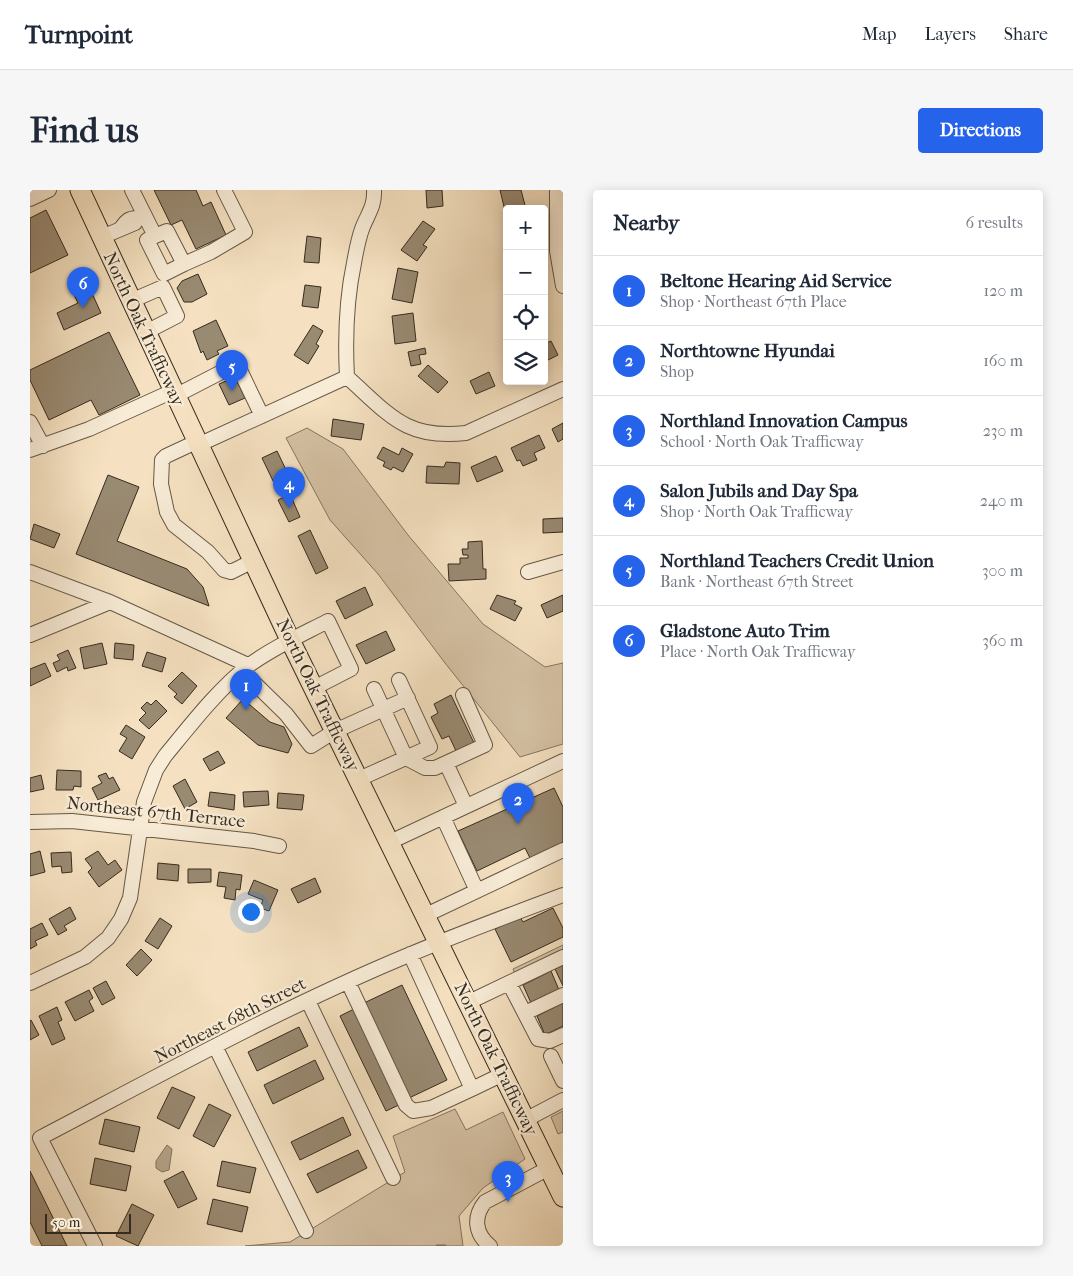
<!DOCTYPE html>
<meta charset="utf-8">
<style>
:root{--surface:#fff;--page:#f6f6f7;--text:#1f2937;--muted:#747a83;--line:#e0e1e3;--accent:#2563eb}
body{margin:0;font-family:"IM FELL French Canon",serif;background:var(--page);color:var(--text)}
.controls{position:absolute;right:15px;top:15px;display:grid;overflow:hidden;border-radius:5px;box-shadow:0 2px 12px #0003}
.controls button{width:45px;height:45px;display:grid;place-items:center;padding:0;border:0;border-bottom:1px solid var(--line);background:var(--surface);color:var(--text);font:25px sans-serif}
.scale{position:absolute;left:15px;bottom:12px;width:86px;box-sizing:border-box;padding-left:5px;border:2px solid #362b1d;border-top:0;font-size:14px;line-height:18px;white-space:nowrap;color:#362b1d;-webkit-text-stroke:4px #f8ecd7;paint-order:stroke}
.you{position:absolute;left:220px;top:721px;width:18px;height:18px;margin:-12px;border:4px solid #fff;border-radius:50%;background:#1a73e8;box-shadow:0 0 0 8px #1a73e833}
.badge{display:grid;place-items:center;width:32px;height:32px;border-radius:50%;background:var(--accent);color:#fff;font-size:16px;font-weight:700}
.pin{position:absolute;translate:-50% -41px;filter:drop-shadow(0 1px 2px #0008)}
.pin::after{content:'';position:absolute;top:26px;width:18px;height:15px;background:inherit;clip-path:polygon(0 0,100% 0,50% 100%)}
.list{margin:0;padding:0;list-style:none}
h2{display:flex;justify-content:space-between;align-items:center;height:65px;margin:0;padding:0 20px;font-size:21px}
h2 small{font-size:16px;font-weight:400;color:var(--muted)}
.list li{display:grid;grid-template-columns:32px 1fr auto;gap:15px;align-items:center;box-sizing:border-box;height:70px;padding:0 20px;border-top:1px solid var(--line)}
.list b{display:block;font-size:19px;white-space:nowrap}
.list p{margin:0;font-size:16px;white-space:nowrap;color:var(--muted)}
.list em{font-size:16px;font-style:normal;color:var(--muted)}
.icon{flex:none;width:28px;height:28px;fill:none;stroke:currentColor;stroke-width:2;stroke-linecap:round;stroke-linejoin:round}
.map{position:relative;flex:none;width:533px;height:1056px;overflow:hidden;border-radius:5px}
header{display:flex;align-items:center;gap:30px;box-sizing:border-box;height:70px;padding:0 25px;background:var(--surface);border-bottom:1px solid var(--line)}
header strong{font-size:24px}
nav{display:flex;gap:28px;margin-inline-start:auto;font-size:18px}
.intro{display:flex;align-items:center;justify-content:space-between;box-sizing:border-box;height:120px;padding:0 30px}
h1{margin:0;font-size:35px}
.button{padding:12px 22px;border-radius:5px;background:var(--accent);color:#fff;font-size:18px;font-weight:700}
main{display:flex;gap:30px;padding:0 30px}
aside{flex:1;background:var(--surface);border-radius:5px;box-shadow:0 2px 12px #0003}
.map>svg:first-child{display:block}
.green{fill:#d5c2a5;stroke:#867661}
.water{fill:#b4a389;stroke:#82735e}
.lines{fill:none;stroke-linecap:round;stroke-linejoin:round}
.stream{stroke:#82735e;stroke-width:3}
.building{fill:#998a72;stroke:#362b1d}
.minor-casing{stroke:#665846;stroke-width:16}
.major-casing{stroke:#362b1d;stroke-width:21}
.minor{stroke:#f8ecd7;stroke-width:14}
.major{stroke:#f5e1c1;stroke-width:19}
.labels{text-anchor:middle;stroke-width:4.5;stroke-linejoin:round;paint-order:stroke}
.street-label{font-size:18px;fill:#362b1d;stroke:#f8ecd7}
</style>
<header>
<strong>Turnpoint</strong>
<nav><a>Map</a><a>Layers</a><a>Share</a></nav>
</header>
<div class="intro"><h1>Find us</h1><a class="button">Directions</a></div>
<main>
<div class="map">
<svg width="533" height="1056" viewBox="0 0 533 1056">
<rect width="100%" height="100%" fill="#f5e1c1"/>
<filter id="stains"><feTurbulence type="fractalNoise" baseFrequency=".004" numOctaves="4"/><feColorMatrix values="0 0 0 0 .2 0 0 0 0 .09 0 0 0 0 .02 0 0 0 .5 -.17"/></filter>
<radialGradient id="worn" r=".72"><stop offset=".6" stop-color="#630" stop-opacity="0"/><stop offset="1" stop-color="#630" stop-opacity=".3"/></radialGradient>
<!-- green -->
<path class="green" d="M277,238L313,259L378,345L453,434L515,477L533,473V554L490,567L415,473L348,384L300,330L256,248Z
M533,755V764L486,786L483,779Z
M425,919L436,940L473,922L495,969L453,998L429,1026L433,1056H215L260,1052L375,982L363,946Z
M533,921V942L528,944L521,927Z"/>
<!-- water -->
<path class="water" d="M137,955L142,959L139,980L132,982L126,978V971Z"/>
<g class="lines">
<!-- stream -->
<path class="stream" d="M407,1056H415"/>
</g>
<!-- building -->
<path class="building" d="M124,0H166L173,16L181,12L196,45L166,59L152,30L141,35Z
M396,0H412L413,16L397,18Z
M470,0H491L496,19L475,21Z
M16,20L38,65L0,83V28Z
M393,31L405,39L393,55L397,57L387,71L371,60Z
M277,46L291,48L289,73L274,72Z
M368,78L388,82L382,113L362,109Z
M168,84L177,104L162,112H154L147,98L152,91Z
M56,90L71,123L34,140L27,123L48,113L40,97Z
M275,95L291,97L288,118L272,116Z
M383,123L386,151L365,154L362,126Z
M186,130L198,156L187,161L189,164L177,170L173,161L171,163L163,141Z
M283,135L293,141L286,154L289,156L278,174L264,165Z
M79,142L110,205L69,225L61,210L19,230L0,190V180Z
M521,151L528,165L514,172V154Z
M395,158L396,164L389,165L391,174L381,176L378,162Z
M398,175L418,192L408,203L388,186Z
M459,182L465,196L446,204L440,191Z
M205,187L215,208L199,215L189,194Z
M303,229L334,234L331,250L301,246Z
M533,233V249L528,252L522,239Z
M509,245L515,258L504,263L507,270L493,276L490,270L487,271L481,258Z
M353,257L369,265L372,258L383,264L373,282L363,277L361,280L353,276L355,272L347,268Z
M247,261L260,288L245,295L232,268Z
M466,266L473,281L447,292L441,277Z
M416,272L430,273L429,294L396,293L397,276L414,277Z
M78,285L109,297L87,351L157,379L173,397L179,416L46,364Z
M260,304L270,327L259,332L248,310Z
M533,328V342L513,343V329Z
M4,334L30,344L24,358L0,349Z
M280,340L298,378L286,384L268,346Z
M452,351L453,379H456V389L419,391L418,374H430V368H438V365H433L432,359H438V352Z
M335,397L343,415L315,429L306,411Z
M467,405L486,411L484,414L492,418L485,431L460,419Z
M533,405V421L517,428L511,415Z
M356,441L365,460L336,474L326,455Z
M72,453L77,474L54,479L50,458Z
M85,453L104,455L103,470L84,468Z
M38,460L46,478L38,481L37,477L27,482L23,473L30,470L27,465Z
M117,462L136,468L132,482L112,476Z
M15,473L21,486L0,496V479Z
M152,482L167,496L152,514L144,507L147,504L138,496Z
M421,505L444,553L426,561L419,546L412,549L401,527L408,523L404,514Z
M213,509L240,532L254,537L262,554L258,563L228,555L196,528Z
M126,510L137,521L119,539L109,530L116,523L111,518L117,512L121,515Z
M96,535L115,547L102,569L89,561L97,548L90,544Z
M188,561L195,573L180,581L173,569Z
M27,580L51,581V597L44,596L43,600H26Z
M76,583L79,589L83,587L90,600L68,610L62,598L72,593L68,586Z
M11,585L14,599L0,602V588Z
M155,589L167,612L155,619L143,596Z
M524,598L533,617V652L500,668L495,658L447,681L428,641Z
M238,601L239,615L214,617L213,602Z
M180,602L205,605L204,620L178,616Z
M248,603L274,605L272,620L247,618Z
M10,661L15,682L0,686V664Z
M68,661L78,675L85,670L92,680L69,697L58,682L62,678L55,669Z
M41,662L42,682L32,683L31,676L22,677L21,663Z
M128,673L149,675L148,691L127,689Z
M158,679H181V692L158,693Z
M189,682L212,685L210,700L206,699L205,710L194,708L196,697L187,696Z
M285,688L291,702L268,713L261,699Z
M224,690L248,700L239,721L230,718L233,710L218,704Z
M40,717L46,729L34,736L37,740L28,745L19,729Z
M523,718L533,738V747L481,772L465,739L490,727L493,732Z
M130,728L142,736L128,759L115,751Z
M12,733L18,745L5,751L7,755L0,759V739Z
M111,759L122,770L107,786L96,775Z
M533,775V796L525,779Z
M521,781L529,800L501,813L493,795Z
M76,791L85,808L72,815L63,798Z
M372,795L417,890L379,908L334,813Z
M59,800L63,808L59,811L64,821L45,831L35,812Z
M533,813V836L515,845L507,826Z
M27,817L32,830L28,832L35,849L22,855L9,826Z
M326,818L371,914L356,921L310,826Z
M1,830L9,845L0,850V831Z
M269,837L278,856L227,881L218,862Z
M285,870L294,889L243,914L234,895Z
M142,897L165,907L149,939L127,928Z
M179,914L201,925L184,957L163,946Z
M313,927L321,945L270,970L261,952Z
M75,929L110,937L104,962L69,954Z
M328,960L337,978L287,1003L277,984Z
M65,968L101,976L96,1001L60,994Z
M192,971L226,978L220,1003L187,996Z
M0,981L37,1056H12L0,1032Z
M153,981L167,1009L148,1018L134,991Z
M183,1009L218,1017L212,1042L177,1034Z
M102,1014L124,1025L108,1056L86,1046Z"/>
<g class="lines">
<defs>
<path id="minor" d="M102,0L125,46L137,41L154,74L181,62L215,42L194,0
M527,0V61L533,96
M0,9L19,0
M125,46L117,50L134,84L154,74
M72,47L105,33L107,28C99,28 96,31 92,37
M101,111L133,97L147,126L116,142
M317,187C359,224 375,250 436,243L533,199
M317,187C315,149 316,111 324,73C326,62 328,50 332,39C337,25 345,17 344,0
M145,206L207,174L232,226
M0,232L13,256
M166,252L136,266L132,270L131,294L137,322L144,335L178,362L194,380L201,382L223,371
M168,255L317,187
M0,260L59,239L143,201
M0,382L80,412L218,475
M498,382L533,372
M0,445L80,412
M212,481L256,524L281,556L305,541L378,508
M344,499L376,568L395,578H405L455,555L433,505
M416,573L436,616
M329,589L400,557L369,490
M413,627L447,701
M0,632L42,631L224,651L249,656
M360,652L533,571
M396,725L533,660
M380,764L442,899L473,884
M318,792L376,915L383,921L401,918L442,899
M0,793L55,767L78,748L91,729L100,708L114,612L126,580L135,566C159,537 189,498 218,476C242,458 271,445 298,431L321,479L284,498
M479,793L508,849L520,851L533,845
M278,811L363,988
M439,812L533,767
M495,823L533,805
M185,856L276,1041
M521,866L533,891
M495,930L533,910
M65,1056L10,948C132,884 253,817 381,764C431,743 482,724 533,705
M460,1056C445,1044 443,1027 455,1012L519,978"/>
<path id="major" d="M50,0L260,450L533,1007"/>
</defs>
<!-- minor casing -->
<use href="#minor" class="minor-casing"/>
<!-- major casing -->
<use href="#major" class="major-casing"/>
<!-- minor -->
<use href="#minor" class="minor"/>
<!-- major -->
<use href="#major" class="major"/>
</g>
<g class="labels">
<!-- street labels -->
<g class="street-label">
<text transform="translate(114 139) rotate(65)" y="6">North Oak Trafficway</text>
<text transform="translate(288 505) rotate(64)" y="6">North Oak Trafficway</text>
<text transform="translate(126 622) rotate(6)" y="6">Northeast 67th Terrace</text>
<text transform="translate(200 830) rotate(-27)" y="6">Northeast 68th Street</text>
<text transform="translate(466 869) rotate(64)" y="6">North Oak Trafficway</text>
</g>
</g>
<rect width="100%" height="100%" filter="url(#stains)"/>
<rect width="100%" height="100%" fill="url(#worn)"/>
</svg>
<div class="controls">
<button>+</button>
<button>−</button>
<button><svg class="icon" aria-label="locate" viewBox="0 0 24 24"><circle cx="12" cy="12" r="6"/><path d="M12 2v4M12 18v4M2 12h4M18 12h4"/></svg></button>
<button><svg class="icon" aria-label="layers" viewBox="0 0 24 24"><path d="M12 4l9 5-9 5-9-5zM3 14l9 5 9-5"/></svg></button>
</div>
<div class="scale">50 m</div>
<div class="you"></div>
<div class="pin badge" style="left:216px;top:520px">1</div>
<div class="pin badge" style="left:488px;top:634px">2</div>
<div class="pin badge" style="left:478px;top:1012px">3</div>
<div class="pin badge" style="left:259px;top:318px">4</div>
<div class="pin badge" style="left:202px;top:201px">5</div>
<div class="pin badge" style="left:53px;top:118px">6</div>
</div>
<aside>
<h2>Nearby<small>6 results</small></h2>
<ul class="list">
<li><span class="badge">1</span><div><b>Beltone Hearing Aid Service</b><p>Shop · Northeast 67th Place</p></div><em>120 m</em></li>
<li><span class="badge">2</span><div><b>Northtowne Hyundai</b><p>Shop</p></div><em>160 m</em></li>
<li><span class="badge">3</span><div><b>Northland Innovation Campus</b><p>School · North Oak Trafficway</p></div><em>230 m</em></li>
<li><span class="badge">4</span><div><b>Salon Jubils and Day Spa</b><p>Shop · North Oak Trafficway</p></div><em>240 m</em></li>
<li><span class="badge">5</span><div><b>Northland Teachers Credit Union</b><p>Bank · Northeast 67th Street</p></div><em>300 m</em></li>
<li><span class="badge">6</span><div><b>Gladstone Auto Trim</b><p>Place · North Oak Trafficway</p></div><em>360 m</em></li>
</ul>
</aside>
</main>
